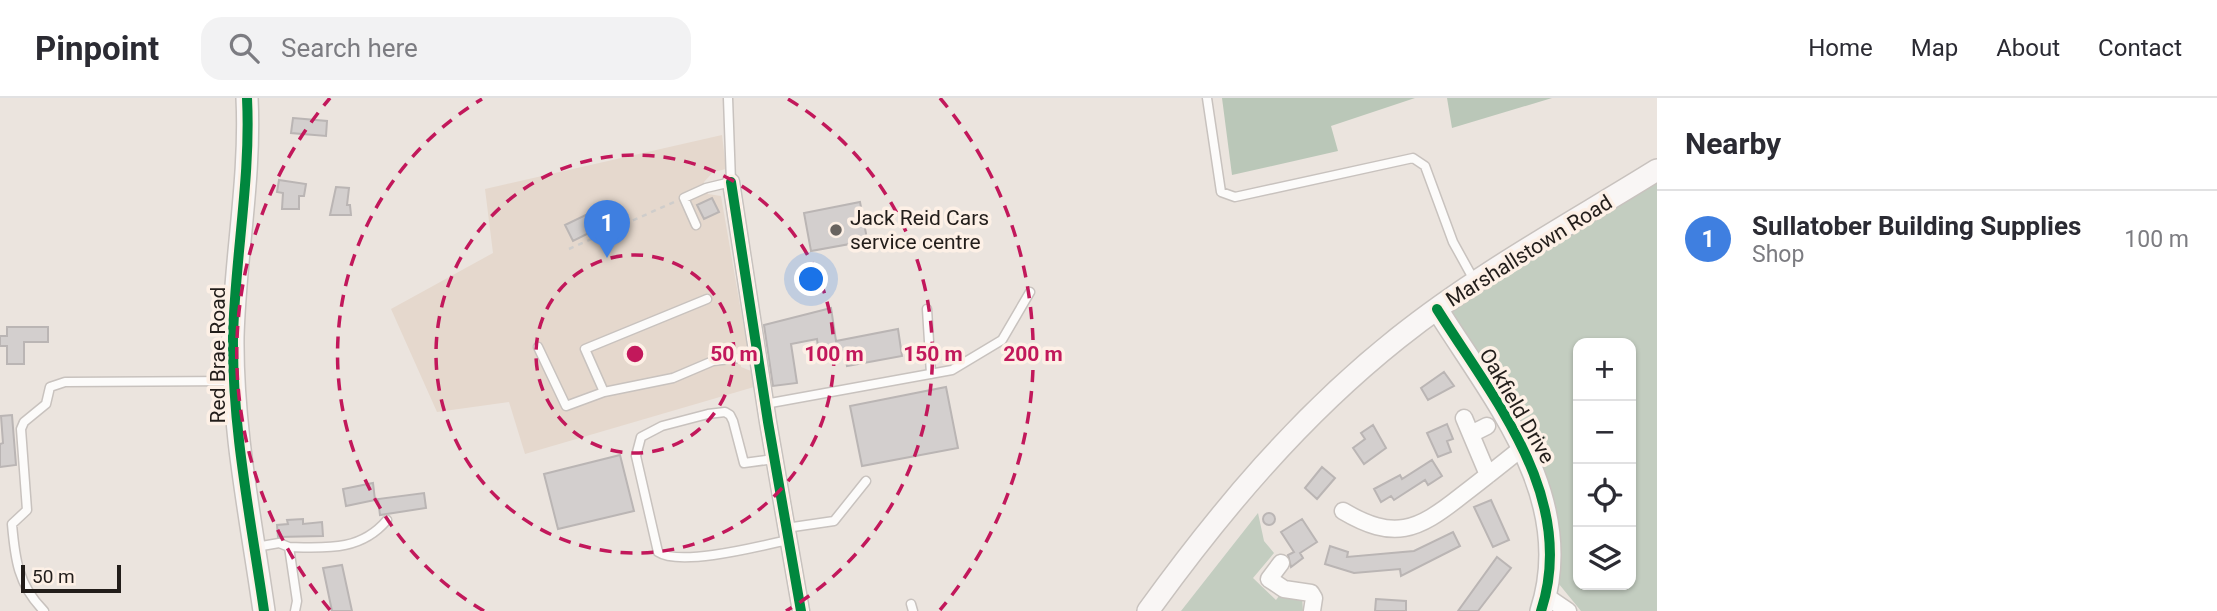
<!DOCTYPE html>
<meta charset="utf-8">
<style>
:root{--surface:#fff;--page:#f2f2f3;--text:#2b2b33;--muted:#7c7c81;--line:#e1e1e2;--accent:#0b8043}
body{margin:0;font-family:Roboto,sans-serif;background:var(--page);color:var(--text)}
.controls{position:absolute;right:21px;bottom:21px;display:grid;overflow:hidden;border-radius:14px;box-shadow:0 2px 5px #0004}
.controls button{width:63px;height:63px;display:grid;place-items:center;padding:0;border:0;border-bottom:2px solid var(--line);background:var(--surface);color:var(--text);font:35px sans-serif}
.scale{position:absolute;left:21px;bottom:18px;width:100px;box-sizing:border-box;padding-left:7px;border:4px solid #221d1a;border-top:0;font-size:19px;line-height:24px;white-space:nowrap;color:#221d1a;-webkit-text-stroke:5px #fdf0e6;paint-order:stroke}
.you{position:absolute;left:812px;top:182px;width:24px;height:24px;margin:-18px;border:5px solid #fff;border-radius:50%;background:#1a73e8;box-shadow:0 0 0 10px #1a73e833}
.badge{display:grid;place-items:center;width:46px;height:46px;border-radius:50%;background:var(--accent);color:#fff;font-size:23px;font-weight:700}
.pin{position:absolute;translate:-50% -58px;filter:drop-shadow(0 2px 4px #0008)}
.pin::after{content:'';position:absolute;top:37px;width:24px;height:21px;background:inherit;clip-path:polygon(0 0,100% 0,50% 100%)}
.list{margin:0;padding:0;list-style:none}
h2{display:flex;justify-content:space-between;align-items:center;height:91px;margin:0;padding:0 28px;font-size:30px}
h2 small{font-size:23px;font-weight:400;color:var(--muted)}
.list li{display:grid;grid-template-columns:46px 1fr auto;gap:21px;align-items:center;box-sizing:border-box;height:98px;padding:0 28px;border-top:2px solid var(--line)}
.list b{display:block;font-size:26px;white-space:nowrap}
.list p{margin:0;font-size:23px;white-space:nowrap;color:var(--muted)}
.list em{font-size:23px;font-style:normal;color:var(--muted)}
.icon{flex:none;width:38px;height:38px;fill:none;stroke:currentColor;stroke-width:2;stroke-linecap:round;stroke-linejoin:round}
.map{position:relative;flex:none;width:1657px;height:513px;overflow:hidden}
header{display:flex;align-items:center;gap:42px;box-sizing:border-box;height:98px;padding:0 35px;background:var(--surface);border-bottom:2px solid var(--line)}
header strong{font-size:33px}
nav{display:flex;gap:38px;margin-inline-start:auto;font-size:24px}
.search{width:490px;height:63px;background:var(--page);display:flex;align-items:center;gap:18px;box-sizing:border-box;padding:0 24px;border-radius:21px;color:var(--muted);font-size:26px}
main{display:flex}
aside{flex:1;background:var(--surface)}
.map>svg:first-child{display:block}
.built{fill:#e5d8cd}
.green{fill:#c3cdc0;fill-rule:evenodd}
.forest{fill:#bac7b8}
.building{fill:#d3cfce;stroke:#bab5b4;stroke-width:2}
.lines{fill:none;stroke-linecap:round;stroke-linejoin:round}
.lane-casing{stroke:#c8c2be;stroke-width:11}
.street-casing{stroke:#c8c2be;stroke-width:19}
.secondary-casing{stroke:#c8c2be;stroke-width:24}
.path{stroke:#cfcdcb;stroke-width:2.5;stroke-dasharray:5 5;stroke-linecap:butt}
.lane{stroke:#fcfbfa;stroke-width:8}
.street{stroke:#fcfbfa;stroke-width:16}
.secondary{stroke:#f9f6f5;stroke-width:21}
.cycleway-casing{stroke:#fdf0e6;stroke-width:15}
.cycleway{stroke:#00873e;stroke-width:10}
.ring{fill:none;stroke:#c2185b;stroke-width:3.5;stroke-dasharray:12 9}
.poi-dot{fill:#68635f;stroke:#fdf0e6;stroke-width:2.5}
.labels{text-anchor:middle;stroke-width:7;stroke-linejoin:round;paint-order:stroke}
.poi-label{font-size:21px;fill:#221d1a;stroke:#fdf0e6;text-anchor:start}
.street-label{font-size:21px;fill:#221d1a;stroke:#fdf0e6}
.centre{fill:#c2185b;stroke:#fdf0e6;stroke-width:3.5}
.ring-label{font-size:21px;text-anchor:middle;font-weight:bold;fill:#c2185b;stroke:#fdf0e6;stroke-width:7;stroke-linejoin:round;paint-order:stroke}
</style>
<header>
<strong>Pinpoint</strong>
<div class="search"><svg class="icon" aria-label="search" viewBox="0 0 24 24"><circle cx="10" cy="10" r="6"/><path d="M15 15l6 6"/></svg>Search here</div>
<nav><a>Home</a><a>Map</a><a>About</a><a>Contact</a></nav>
</header>
<main>
<div class="map">
<svg width="1657" height="513" viewBox="0 0 1657 513">
<rect width="100%" height="100%" fill="#ebe4de"/>
<!-- built -->
<path class="built" d="M722,37L726,71L713,74L704,84L708,96L721,98L747,248L739,254L740,261L741,269L751,273L754,289L525,356L509,304L437,314L391,211L493,155L485,91Z"/>
<!-- green -->
<path class="green" d="M1657,72V513H1581L1550,475L1548,413L1437,211ZM1578,245H1631V487H1578Z
M1258,415L1264,443L1274,455L1253,480L1276,502L1279,498H1302L1303,513H1181Z"/>
<!-- forest -->
<path class="forest" d="M1222,0H1415L1331,28L1338,53L1232,77Z
M1447,0H1552L1452,30Z"/>
<!-- building -->
<path class="building" d="M293,20L327,23L326,38L291,35Z
M279,82L306,86L304,98H299V111H282L283,95L277,94Z
M336,89L349,90L347,107H350L351,117H330Z
M712,100L719,114L704,121L697,107Z
M860,104L868,146L851,150L850,146L811,153L804,115Z
M598,111L605,127L573,143L565,127Z
M831,210L836,243L898,231L902,258L847,268L844,252L819,257L817,241L791,246L797,285L773,288L764,227Z
M7,229H48V244H24V266H7V248H0V238H7Z
M1444,274L1454,288L1428,302L1421,290Z
M946,289L958,350L862,368L850,308Z
M12,317L16,367L0,369V346L3,345L1,318Z
M1447,326L1453,341L1447,343L1451,354L1438,359L1427,335Z
M1373,327L1386,350L1364,366L1353,350L1365,341L1361,335Z
M620,357L634,413L558,431L544,376Z
M1432,362L1442,378L1428,387L1425,382L1394,402L1391,398L1381,404L1374,391L1400,377L1402,381Z
M1322,369L1335,380L1317,401L1305,390Z
M373,385L375,402L346,408L343,391Z
M424,395L426,410L380,417L378,401Z
M1491,402L1509,442L1493,449L1474,409Z
M1263 421a6 6 0 1 1 12 0a6 6 0 1 1-12 0Z
M303,421V426L322,424L323,438L278,439L277,427L288,426L287,422Z
M1302,421L1317,444L1300,455L1303,460L1291,469L1288,457L1294,454L1281,434Z
M1453,434L1460,448L1401,478L1400,471L1354,475L1325,466L1330,448L1348,454L1347,459L1414,453Z
M1497,459L1511,470L1478,513H1458Z
M342,467L352,513H332L323,470Z
M1376,501L1406,503V513H1375Z"/>
<g class="lines">
<defs>
<path id="lane" d="M1207,0L1221,94L1235,99L1413,60L1425,68L1453,144L1474,182
M696,127L684,100L706,90L731,84L728,0
M707,201L585,251L604,294L673,280L713,263L757,258
M927,211L931,276
M538,249L566,308L604,294
M765,306L952,272L1002,242L1030,194
M774,361L744,365L733,323L730,317L725,314L708,316L662,328L641,339L636,358L658,454C680,469 761,448 788,442
M786,430L834,423L866,383
M256,449L279,445L289,449L297,503L295,513
M289,449C327,450 361,453 387,422
M911,506L913,513
M44,513C18,487 15,461 12,426L27,412L21,331L24,324L46,306L50,289L65,284L234,283"/>
<path id="street" d="M731,84L768,324L801,513
M1464,320L1488,377
M1471,336L1487,328
M1343,413C1394,443 1417,433 1461,398C1482,382 1502,366 1522,350
M1281,465L1269,481L1284,491L1311,495L1314,500L1312,513
M1546,498L1568,513"/>
<path id="secondary" d="M247,0C251,80 235,159 233,239C232,331 251,422 264,513
M1437,211C1494,302 1578,400 1541,513
M1148,513C1221,412 1300,318 1398,240C1478,176 1570,126 1657,72"/>
</defs>
<!-- lane casing -->
<use href="#lane" class="lane-casing"/>
<!-- street casing -->
<use href="#street" class="street-casing"/>
<!-- secondary casing -->
<use href="#secondary" class="secondary-casing"/>
<!-- path -->
<path class="path" d="M569,151L674,104"/>
<!-- lane -->
<use href="#lane" class="lane"/>
<!-- street -->
<use href="#street" class="street"/>
<!-- secondary -->
<use href="#secondary" class="secondary"/>
<defs>
<path id="cycleway" d="M247,0C251,80 235,159 233,239C232,331 251,422 264,513
M731,84L768,324L801,513
M1437,211C1494,302 1578,400 1541,513"/>
</defs>
<!-- cycleway casing -->
<use href="#cycleway" class="cycleway-casing"/>
<!-- cycleway -->
<use href="#cycleway" class="cycleway"/>
</g>
<!-- distance rings -->
<g class="ring">
<circle cx="635" cy="256" r="99"/>
<circle cx="635" cy="256" r="199"/>
<path d="M484 513A298 298 0 0 1 482 1M788 1A298 298 0 0 1 786 513"/>
<path d="M330 512A398 398 0 0 1 330 0M940 0A398 398 0 0 1 940 512"/>
</g>
<!-- markers -->
<circle class="poi-dot" cx="836" cy="132" r="7"/>
<g class="labels">
<!-- poi labels -->
<g class="poi-label">
<text x="850" y="127">Jack Reid Cars<tspan x="850" dy="24">service centre</tspan></text>
</g>
<!-- street labels -->
<g class="street-label">
<text transform="translate(1529 153) rotate(-32)" y="7">Marshallstown Road</text>
<text transform="translate(218 257) rotate(-90)" y="7">Red Brae Road</text>
<text transform="translate(1517 308) rotate(60)" y="7">Oakfield Drive</text>
</g>
</g>
<circle cx="635" cy="256" r="10" class="centre"/>
<g class="ring-label">
<text x="734" y="263">50 m</text>
<text x="834" y="263">100 m</text>
<text x="933" y="263">150 m</text>
<text x="1033" y="263">200 m</text>
</g>
</svg>
<div class="controls">
<button>+</button>
<button>−</button>
<button><svg class="icon" aria-label="locate" viewBox="0 0 24 24"><circle cx="12" cy="12" r="6"/><path d="M12 2v4M12 18v4M2 12h4M18 12h4"/></svg></button>
<button><svg class="icon" aria-label="layers" viewBox="0 0 24 24"><path d="M12 4l9 5-9 5-9-5zM3 14l9 5 9-5"/></svg></button>
</div>
<div class="scale">50 m</div>
<div class="you"></div>
<div class="pin badge" style="left:607px;top:160px;background:#3f7fe0">1</div>
</div>
<aside>
<h2>Nearby<small></small></h2>
<ul class="list">
<li><span class="badge" style="background:#3f7fe0">1</span><div><b>Sullatober Building Supplies</b><p>Shop</p></div><em>100 m</em></li>
</ul>
</aside>
</main>
